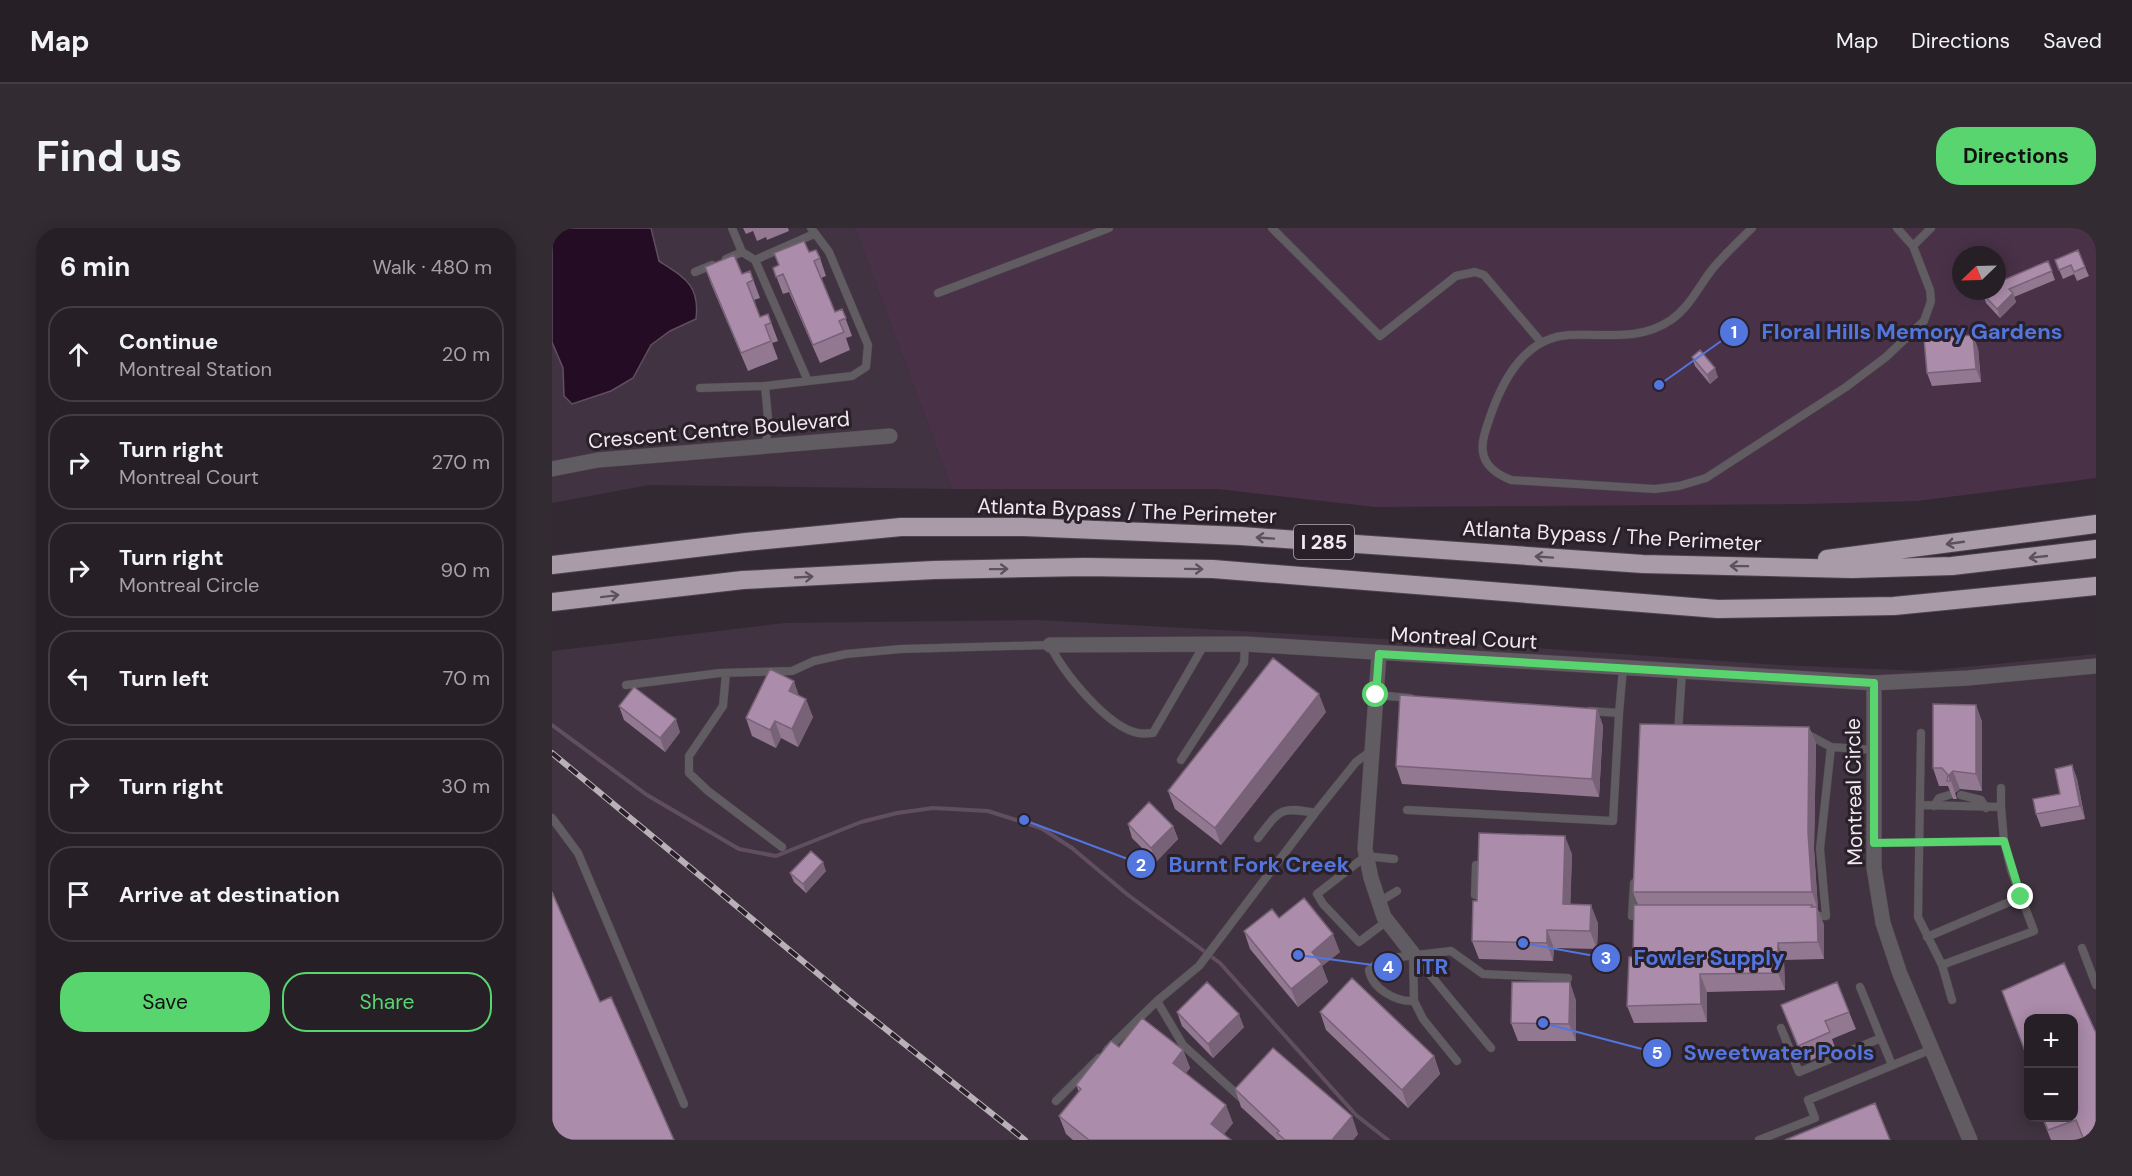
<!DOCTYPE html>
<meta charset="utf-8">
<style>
:root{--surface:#261f26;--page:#322c32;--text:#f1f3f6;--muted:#a4a2a7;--line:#423d43;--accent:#58d56f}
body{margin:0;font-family:"DM Sans",sans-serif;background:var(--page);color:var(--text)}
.controls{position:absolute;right:18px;bottom:18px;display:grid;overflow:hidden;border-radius:12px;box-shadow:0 3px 15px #0003}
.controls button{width:54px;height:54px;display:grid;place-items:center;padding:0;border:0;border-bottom:2px solid var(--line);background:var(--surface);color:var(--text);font:30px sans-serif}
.compass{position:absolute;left:1400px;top:18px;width:54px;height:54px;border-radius:50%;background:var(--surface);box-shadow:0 3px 15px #0003;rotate:247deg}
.stop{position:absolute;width:18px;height:18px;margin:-14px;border:4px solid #58d56f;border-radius:50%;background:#fff}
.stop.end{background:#58d56f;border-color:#fff;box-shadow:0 2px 6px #0008}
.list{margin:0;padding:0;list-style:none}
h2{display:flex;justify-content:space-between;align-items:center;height:78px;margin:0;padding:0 24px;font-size:26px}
h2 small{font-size:20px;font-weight:400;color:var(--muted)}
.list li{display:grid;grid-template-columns:39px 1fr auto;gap:18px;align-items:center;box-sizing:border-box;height:96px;margin:0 12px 12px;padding:0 12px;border:2px solid var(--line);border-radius:24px}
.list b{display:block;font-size:22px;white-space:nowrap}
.list p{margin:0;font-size:20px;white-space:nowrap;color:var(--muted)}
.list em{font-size:20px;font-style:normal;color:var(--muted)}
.actions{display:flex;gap:12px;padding:18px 24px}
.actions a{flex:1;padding:14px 0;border:2px solid var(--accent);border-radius:24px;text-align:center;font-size:21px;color:var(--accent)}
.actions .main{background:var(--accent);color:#111}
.icon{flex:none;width:33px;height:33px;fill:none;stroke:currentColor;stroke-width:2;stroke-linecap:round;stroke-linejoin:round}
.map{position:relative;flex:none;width:1544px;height:912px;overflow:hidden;border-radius:24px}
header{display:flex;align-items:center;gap:36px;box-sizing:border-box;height:84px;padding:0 30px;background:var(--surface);border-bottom:2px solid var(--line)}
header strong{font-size:28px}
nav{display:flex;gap:33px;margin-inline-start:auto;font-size:21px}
.intro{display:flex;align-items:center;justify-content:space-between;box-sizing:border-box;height:144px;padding:0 36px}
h1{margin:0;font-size:42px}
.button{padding:15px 27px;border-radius:24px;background:var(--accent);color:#111;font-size:21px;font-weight:700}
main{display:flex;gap:36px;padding:0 36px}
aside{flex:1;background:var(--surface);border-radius:24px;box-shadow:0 3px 15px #0003}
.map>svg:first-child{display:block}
.built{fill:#413341;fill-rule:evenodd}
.green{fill:#493248;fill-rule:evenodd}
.water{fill:#240c24;stroke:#614e61;stroke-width:1.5}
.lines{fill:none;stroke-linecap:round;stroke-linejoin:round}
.stream{stroke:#614e61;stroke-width:4}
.lane-casing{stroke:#4d444d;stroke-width:9}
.street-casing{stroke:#4d444d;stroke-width:16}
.highway-casing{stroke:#4d444d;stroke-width:20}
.lane{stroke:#615c61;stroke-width:8}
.street{stroke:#615c61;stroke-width:15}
.highway{stroke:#a99ca8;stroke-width:18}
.rail-casing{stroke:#b9b1b8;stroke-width:6}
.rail{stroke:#292029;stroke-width:4;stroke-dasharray:11;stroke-linecap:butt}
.wall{fill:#937892}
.shaded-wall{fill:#786277}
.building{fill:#ab8caa;stroke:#786277;stroke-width:1.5}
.oneway{stroke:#5c525c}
.route{stroke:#58d56f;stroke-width:8}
.labels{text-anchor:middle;stroke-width:6;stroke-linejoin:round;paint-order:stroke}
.shield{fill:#292029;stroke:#b4adb4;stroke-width:1.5}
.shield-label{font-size:20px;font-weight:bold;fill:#f0e9ef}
.street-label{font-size:21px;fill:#f0e9ef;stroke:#292029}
.leader{fill:none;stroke:#5275de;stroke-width:2}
.callout-dot{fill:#5275de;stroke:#292029;stroke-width:2}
.mark-label{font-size:18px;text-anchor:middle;font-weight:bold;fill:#fff}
.callout-label{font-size:22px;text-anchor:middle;font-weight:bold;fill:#5275de;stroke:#292029;stroke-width:6;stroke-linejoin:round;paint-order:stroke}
</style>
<header>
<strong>Map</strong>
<nav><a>Map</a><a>Directions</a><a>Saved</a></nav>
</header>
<div class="intro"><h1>Find us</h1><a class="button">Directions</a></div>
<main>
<aside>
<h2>6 min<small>Walk · 480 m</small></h2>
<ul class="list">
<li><svg class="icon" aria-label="ahead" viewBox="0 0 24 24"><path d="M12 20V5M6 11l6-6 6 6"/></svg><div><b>Continue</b><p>Montreal Station</p></div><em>20 m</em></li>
<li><svg class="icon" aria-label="right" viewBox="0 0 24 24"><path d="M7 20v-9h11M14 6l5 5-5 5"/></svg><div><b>Turn right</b><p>Montreal Court</p></div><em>270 m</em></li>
<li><svg class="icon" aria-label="right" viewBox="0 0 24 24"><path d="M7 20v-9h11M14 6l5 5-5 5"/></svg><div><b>Turn right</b><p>Montreal Circle</p></div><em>90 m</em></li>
<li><svg class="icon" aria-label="left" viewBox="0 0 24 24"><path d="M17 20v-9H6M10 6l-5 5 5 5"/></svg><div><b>Turn left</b></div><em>70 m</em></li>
<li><svg class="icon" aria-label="right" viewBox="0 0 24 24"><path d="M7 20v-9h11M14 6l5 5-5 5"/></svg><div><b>Turn right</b></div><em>30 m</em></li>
<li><svg class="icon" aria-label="arrive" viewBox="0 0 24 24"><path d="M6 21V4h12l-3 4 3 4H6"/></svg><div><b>Arrive at destination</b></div></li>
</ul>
<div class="actions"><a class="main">Save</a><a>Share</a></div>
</aside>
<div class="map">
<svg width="1544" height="912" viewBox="0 0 1544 912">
<rect width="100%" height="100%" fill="#332933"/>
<!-- built -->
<path class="built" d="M0,0H303L400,261L97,257L0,275Z
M486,392L941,417L1227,437L1372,443L1544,426V912H0V423L232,395ZM1476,790H1522V890H1476Z"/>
<!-- green -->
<path class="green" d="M303,0H1544V250L1365,273L1253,276L823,279L666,261H400ZM1409,27H1445V63H1409Z"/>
<!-- water -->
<path class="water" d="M0,0H99L107,33C133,50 148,57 144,91L118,103L99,117L81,150L59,163L20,176L12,168L11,140L0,114Z"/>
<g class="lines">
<!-- stream -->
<path class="stream" d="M0,497L95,567L187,621L224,628L309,594L345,585L381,580L436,583L489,600L520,620L576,667L668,735L804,887L836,912"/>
<defs>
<path id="lane" d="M720,0L828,108L904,48L923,44L932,47L989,114
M1200,0C1187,13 1174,25 1162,39C1147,57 1139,78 1119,92C1086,114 1053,105 1017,107C966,110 944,166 932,208C926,232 939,244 959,252L1103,261L1127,258L1154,250L1294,159L1334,129L1372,93L1379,73L1378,62L1361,18L1345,0
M1361,18L1379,0
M190,24L203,32L256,153
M174,31L190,24L180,0
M203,32L262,6
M143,44L160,37
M386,65L557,0
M213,158L300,148L314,139L316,117L277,24L259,0
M148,160L213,158L216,190L214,217
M174,445L171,478L137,528V545L156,563L230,619
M74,457L168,445L240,443L262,433L294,426L349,421L498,417C511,444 555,499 586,505C591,506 596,505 601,505L652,417
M824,467L858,470
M1038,483L1067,485L1071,440
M1126,505L1130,444
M1253,505L1279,519L1322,522
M1369,505L1366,689L1390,737
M629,532L692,435L693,416
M1409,567L1429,572L1434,580
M1368,577L1449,579L1452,613
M1382,578L1387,570L1397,567
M1449,579V560
M855,582L1061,593L1067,485
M0,590L26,625L132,876
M706,610C728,582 727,578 763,585L804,534L819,523
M1322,615L1452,613L1459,642L1482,703L1390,737L1400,772
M1082,655L1080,688H1089
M923,667L924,637
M827,674L845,663
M1260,688H1274L1268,621L1279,519
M835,693L807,714L771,676L765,666L814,628L842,631
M1375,709L1469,669
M1530,720L1544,757
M861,726L939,820
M861,728L862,773L871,791L905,833
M1308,759L1340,837
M605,773L631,817L688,869
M862,773C844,774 820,761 817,742L830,731L899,723L931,746L1016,750
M1229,800L1247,844L1329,810
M555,822L605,773L647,738L763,585
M504,873L547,830
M1207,912L1263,890L1256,872L1380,821"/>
<path id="street" d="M0,241L46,232L338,208
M498,417L693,416L1322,455L1416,450L1544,438
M827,426L813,621L819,650L832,689L861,726
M1322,455V640L1331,695L1348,746L1418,912"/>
<path id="highway" d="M1275,331L1544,296
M0,337L194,314L349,299H472L689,308L1091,336L1300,341L1400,338L1544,321
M0,374L191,352L382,342L533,339L661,341L1166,381L1342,378L1544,358"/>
</defs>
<!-- lane casing -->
<use href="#lane" class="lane-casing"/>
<!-- street casing -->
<use href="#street" class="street-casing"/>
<!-- highway casing -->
<use href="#highway" class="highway-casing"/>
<!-- lane -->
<use href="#lane" class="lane"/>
<!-- street -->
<use href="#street" class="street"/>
<!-- highway -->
<use href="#highway" class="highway"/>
<defs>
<path id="rail" d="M0,525L306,779L473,912"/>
</defs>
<!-- rail casing -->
<use href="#rail" class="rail-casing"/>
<!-- rail -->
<use href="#rail" class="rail"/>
</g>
<!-- wall -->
<path class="wall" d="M191,0H236L237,3L215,12L214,9L205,13L201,3L194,6Z
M257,24L268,30L274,48L269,50L283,84L290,81L300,108L294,110L298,122L268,135L237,64L231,66L221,40L227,37L222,25Z
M1503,32L1533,39L1537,48L1525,53L1522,46L1511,51Z
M1496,33L1503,52L1462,69L1464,74L1448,90L1434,75L1431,66L1449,53Z
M153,39L190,46L198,43L208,70L202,72L208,89L216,86L226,113L220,115L226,131L196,143L159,56Z
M1426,120L1429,154L1380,158L1375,145Z
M1140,129L1166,149L1158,156L1143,138Z
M247,468L261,489L246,519L229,510L224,520L200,508L194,490Z
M1424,477L1430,494V563L1408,561L1403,565L1405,571H1401L1396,558H1387L1381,540Z
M67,478L128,504L113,524L72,492Z
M1045,481L1051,498L1047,569L850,556L844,538Z
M774,484L669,617L623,581L616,563Z
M1257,499L1264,516L1262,621L1266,682L1272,697V731L1232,732L1233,762L1155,764V794L1082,795L1075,778L1086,677L1081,664Z
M1520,537L1525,551L1533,591L1489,599L1484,586L1508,566Z
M576,596L621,598L626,611L604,634L580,610Z
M1020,626L1018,676L1046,695L1045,721L1002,720L1001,733L927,731L920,713L925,673Z
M274,643L254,665L242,654L238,645Z
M727,690L788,724L770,738L776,754L746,779L698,721L692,703Z
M1512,735L1544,805V912H1531L1530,910L1525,912H1499L1490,890H1521V790H1476V832L1450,763Z
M1024,772V813H966L959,795Z
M1229,777L1297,784L1304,801L1280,811L1284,822L1252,835Z
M625,784L692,799L661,830L630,798Z
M768,784L882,828L888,846L856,880L774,802Z
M567,819L631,822L638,840L634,845L681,895L672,906L679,912H521L514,906L507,888L527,864L524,857Z
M683,861L806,906L801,912H725L689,879Z"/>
<!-- shaded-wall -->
<path class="shaded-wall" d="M1461,65L1464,74L1448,90L1445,81Z
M1421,107L1426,120L1429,154L1424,141Z
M1163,140L1166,149L1158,156L1155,147Z
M242,453L248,471L237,463Z
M767,466L774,484L669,617L663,600Z
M254,471L261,489L246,519L240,501Z
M1424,477L1430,494V563L1424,546Z
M1045,481L1051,498L1047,569L1040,551Z
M124,491L128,504L113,524L108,510Z
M223,493L229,510L224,520L218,502Z
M1257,499L1264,516L1262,621L1266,682L1260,664L1256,604Z
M1520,537L1525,551L1533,591L1528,578Z
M1401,543L1408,561L1403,565L1405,571L1397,547Z
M621,598L626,611L604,634L599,620Z
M1013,608L1020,626L1018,694L1011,676Z
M271,634L274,643L254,665L251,656Z
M1039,677L1046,695L1045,721L1038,703Z
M1260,677L1266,693L1265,679L1272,697V731L1266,714Z
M995,702L1002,720L1001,733L995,715Z
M781,706L788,724L770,738L776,754L746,779L739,761L760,724Z
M1226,715L1232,732L1233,762L1226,745Z
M1148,746L1155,764V794L1149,776Z
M1018,754L1024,772V813L1017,796Z
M687,786L692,799L661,830L656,816Z
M631,822L638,840L627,853L621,835Z
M882,828L888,846L856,880L850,862Z
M674,877L681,895L667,912L659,896Z
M800,888L806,906L801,912H780Z"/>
<!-- building -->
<path class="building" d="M252,13L257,24L264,22L268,30L262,33L283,84L290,81L294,90L287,93L292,104L261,117L231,46L224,49L221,40L227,37L222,25Z
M1526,22L1533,39L1522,44L1519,37L1507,42L1503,32Z
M182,27L190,46L198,43L201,52L195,55L208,89L216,86L219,95L213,97L219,113L189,125L153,39Z
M1496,33L1500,43L1457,61L1461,65L1445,81L1431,66L1434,63H1445V53L1447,51L1449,53Z
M1421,107L1424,141L1375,145L1372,111Z
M1148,122L1163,140L1155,147L1140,129Z
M721,430L767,466L663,600L616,563Z
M218,441L242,453L237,463L254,471L240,501L223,493L218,502L194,490Z
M82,459L124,491L108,510L67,478Z
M848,467L1045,481L1040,551L844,538Z
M1381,476L1424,477V546L1401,543L1397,547L1398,553H1395L1396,547L1390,540H1381Z
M1088,496L1257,499L1256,604L1260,664H1081Z
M1520,537L1528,578L1484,586L1481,571L1508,566L1503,541Z
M597,574L621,598L599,620L576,596Z
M927,605L1013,608L1011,676L1039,677L1038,703L995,702V715L920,713L921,673H925Z
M259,623L271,634L251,656L238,645Z
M0,664L48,774L59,769L122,912H0Z
M752,670L781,706L760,724L770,736L739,761L692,703L720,681L727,690Z
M1082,677H1260L1259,679H1265L1266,714L1226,715V745L1148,746L1149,776L1075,778L1077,729H1081Z
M1512,735L1544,805V912H1532L1524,892L1496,902L1491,890H1521V790H1476V831L1450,763Z
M800,750L882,828L850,862L768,784Z
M655,754L687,786L656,816L625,784Z
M960,754H1018L1017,796L959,795Z
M1285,754L1297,784L1273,793L1278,804L1246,818L1229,777Z
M590,790L631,822L621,835L674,877L659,896L679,912H537L507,888L529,861L524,857L559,813L567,819Z
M721,820L800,888L780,912H733L725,905L727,903L683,861Z
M1323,875L1338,912H1233Z"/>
<!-- one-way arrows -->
<defs><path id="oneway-shaft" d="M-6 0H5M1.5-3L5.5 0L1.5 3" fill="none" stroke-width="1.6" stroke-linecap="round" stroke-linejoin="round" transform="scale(1.5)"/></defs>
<g class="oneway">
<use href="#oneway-shaft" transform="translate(713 310) rotate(-176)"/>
<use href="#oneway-shaft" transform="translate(1403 315) rotate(172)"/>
<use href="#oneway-shaft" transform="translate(992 329) rotate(-176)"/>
<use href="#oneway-shaft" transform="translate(1486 329) rotate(174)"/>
<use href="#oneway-shaft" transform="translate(1187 338) rotate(-179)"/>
<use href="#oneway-shaft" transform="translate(447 341) rotate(-1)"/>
<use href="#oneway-shaft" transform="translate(642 341) rotate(1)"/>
<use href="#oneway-shaft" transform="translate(252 349) rotate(-3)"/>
<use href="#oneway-shaft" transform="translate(58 368) rotate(-7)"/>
</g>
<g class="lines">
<!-- route -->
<path class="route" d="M824,467L827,426L1322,455V615L1452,613L1469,669"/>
</g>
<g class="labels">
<!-- shield labels -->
<rect class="shield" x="742" y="297" width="60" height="34" rx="4.5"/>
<g class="shield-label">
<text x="772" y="321">I 285</text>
</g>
<!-- street labels -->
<g class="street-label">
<text transform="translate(167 202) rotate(-5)" y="7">Crescent Centre Boulevard</text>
<text transform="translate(575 283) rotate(2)" y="7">Atlanta Bypass / The Perimeter</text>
<text transform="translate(1060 308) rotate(3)" y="7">Atlanta Bypass / The Perimeter</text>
<text transform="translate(912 410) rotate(3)" y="7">Montreal Court</text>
<text transform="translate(1302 564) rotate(-91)" y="7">Montreal Circle</text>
</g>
</g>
<!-- callouts -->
<path class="leader" d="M1107 157L1182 104M472 592L589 636M971 715L1054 730M746 727L836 739M991 795L1105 825"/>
<g class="callout-dot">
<circle cx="1107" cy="157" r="6"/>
<circle cx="472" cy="592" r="6"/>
<circle cx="971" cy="715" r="6"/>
<circle cx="746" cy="727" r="6"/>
<circle cx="991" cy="795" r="6"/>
<circle cx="1182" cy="104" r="15"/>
<circle cx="589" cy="636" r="15"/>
<circle cx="1054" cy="730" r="15"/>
<circle cx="836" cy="739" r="15"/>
<circle cx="1105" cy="825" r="15"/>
</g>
<g class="mark-label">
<text x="1182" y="110">1</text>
<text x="589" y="643">2</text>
<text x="1054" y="736">3</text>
<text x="836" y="745">4</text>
<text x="1105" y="831">5</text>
</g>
<g class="callout-label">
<text x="1360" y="111">Floral Hills Memory Gardens</text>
<text x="707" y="644">Burnt Fork Creek</text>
<text x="1157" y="737">Fowler Supply</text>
<text x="880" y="746">ITR</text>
<text x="1227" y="832">Sweetwater Pools</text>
</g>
</svg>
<div class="controls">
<button>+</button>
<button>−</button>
</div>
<svg class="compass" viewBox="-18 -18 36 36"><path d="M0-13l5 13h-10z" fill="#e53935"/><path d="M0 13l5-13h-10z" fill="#a4a2a7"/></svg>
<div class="stop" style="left:824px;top:467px"></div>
<div class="stop end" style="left:1469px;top:669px"></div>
</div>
</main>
